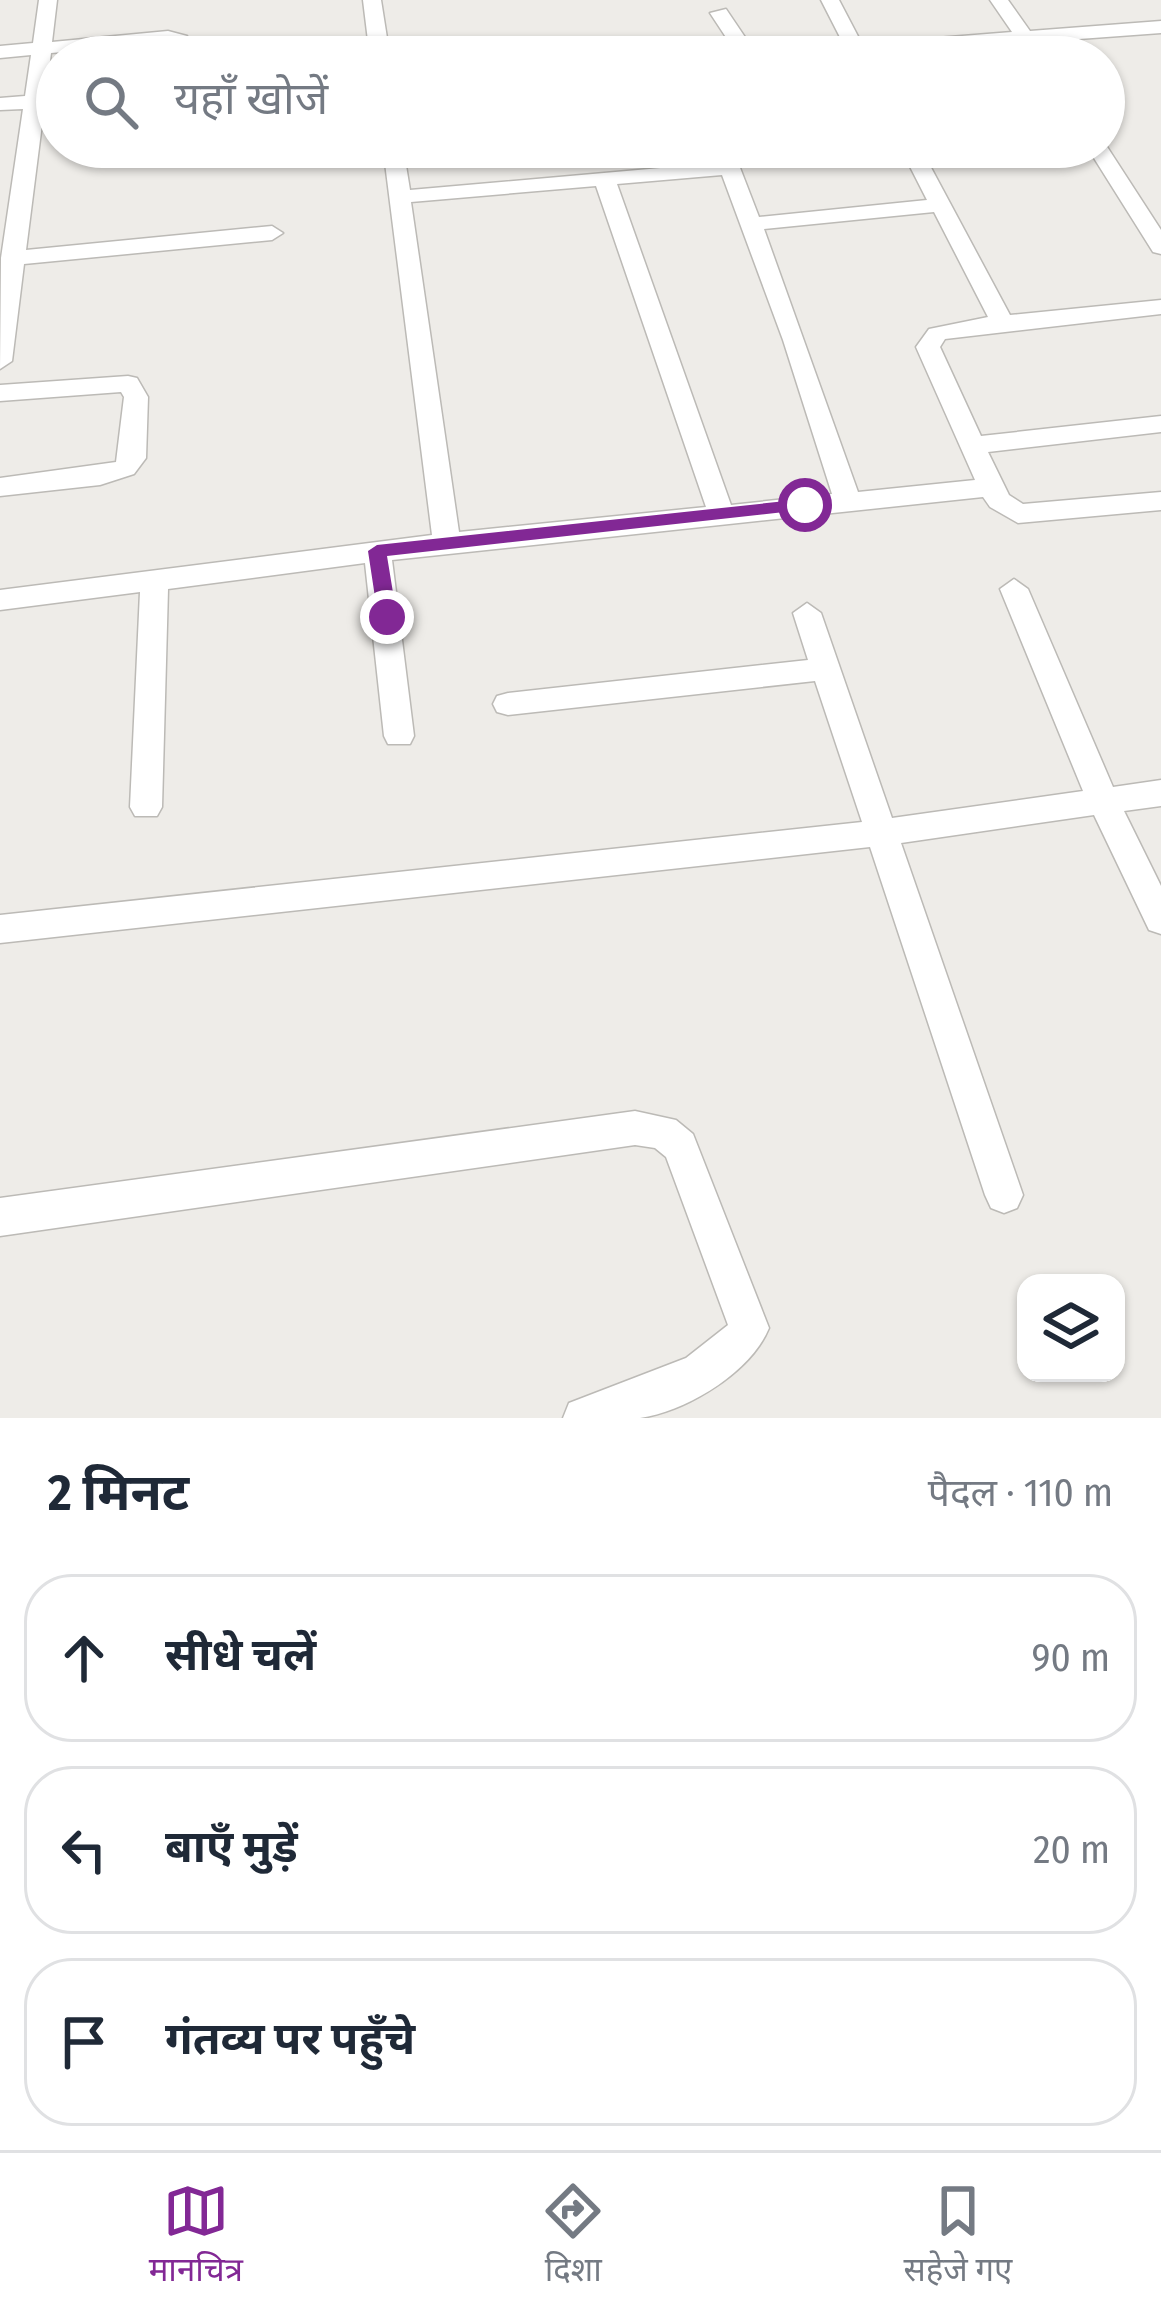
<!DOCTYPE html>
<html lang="hi">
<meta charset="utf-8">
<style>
:root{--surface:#fff;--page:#f6f6f7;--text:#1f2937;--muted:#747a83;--line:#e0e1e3;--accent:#822895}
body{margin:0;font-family:"Fira Sans Condensed","Noto Sans Devanagari",sans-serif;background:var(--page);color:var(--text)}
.controls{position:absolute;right:36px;bottom:36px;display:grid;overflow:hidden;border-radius:24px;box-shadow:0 3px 9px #0004}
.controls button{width:108px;height:108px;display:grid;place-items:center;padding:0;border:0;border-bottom:3px solid var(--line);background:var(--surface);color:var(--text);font:60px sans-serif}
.stop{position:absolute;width:36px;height:36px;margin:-27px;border:9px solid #822895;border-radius:50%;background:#fff}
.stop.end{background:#822895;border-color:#fff;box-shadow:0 3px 12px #0008}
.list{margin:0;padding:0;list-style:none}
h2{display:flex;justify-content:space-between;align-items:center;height:156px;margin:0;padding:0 48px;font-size:51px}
h2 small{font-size:39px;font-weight:400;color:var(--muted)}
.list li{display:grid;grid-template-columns:78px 1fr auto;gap:36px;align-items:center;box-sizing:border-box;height:168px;margin:0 24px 24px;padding:0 24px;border:3px solid var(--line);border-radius:48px}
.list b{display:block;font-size:45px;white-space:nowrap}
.list em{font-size:39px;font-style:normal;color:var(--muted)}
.icon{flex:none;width:66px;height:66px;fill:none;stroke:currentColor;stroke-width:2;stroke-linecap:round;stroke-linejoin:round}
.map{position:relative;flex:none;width:1161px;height:1418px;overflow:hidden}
.search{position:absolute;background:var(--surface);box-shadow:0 3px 9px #0004;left:36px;right:36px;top:36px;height:132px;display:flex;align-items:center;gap:30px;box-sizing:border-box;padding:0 42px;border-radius:66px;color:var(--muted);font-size:45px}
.sheet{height:732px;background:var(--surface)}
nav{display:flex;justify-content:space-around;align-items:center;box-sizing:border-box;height:168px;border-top:3px solid var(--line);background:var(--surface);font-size:33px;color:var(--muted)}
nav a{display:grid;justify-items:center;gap:6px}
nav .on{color:var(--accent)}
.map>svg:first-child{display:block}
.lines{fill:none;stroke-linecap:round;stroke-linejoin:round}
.street-casing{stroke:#bcbab6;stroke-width:3}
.street{fill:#fff;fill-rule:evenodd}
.route{fill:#822895}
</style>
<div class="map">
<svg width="1161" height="1418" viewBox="0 0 1161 1418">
<rect width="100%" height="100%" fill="#eeece8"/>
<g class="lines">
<defs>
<path id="street" d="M39,0H57L52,42L168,31L187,36L192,57H172L168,43L51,53L26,250L272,226L283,233L272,240L24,264L12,361L0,369L1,258L23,109L0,110V98L25,96L31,55L0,58V46L33,43Z
M363,0H381L390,57H370Z
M821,0H839L862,44L1012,32L990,0H1008L1030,31L1161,21V33L1038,42L1049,57H1029L1020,43L870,57H739L710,13L726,9L753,49L844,45Z
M1104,142L1161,230V254L1153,252L1087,147H1104Z
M383,147H403L410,190L717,163L712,147H732L759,217L927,200L900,147H920L1010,315L1161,300V314L945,339L940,347L981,436L1161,416V432L988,452L1009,495L1023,504L1161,492V510L1018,523L990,507L983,497L392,560L414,736L410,744H388L384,736L365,563L168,589L162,807L157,816H135L130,807L140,592L0,610V590L432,535ZM722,175L783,340L832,494L731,505L617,184ZM596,186L706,507L459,532L411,202ZM934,212L988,317L929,329L916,347L975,480L858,492L764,229Z
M128,376L137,378L148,397L146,458L134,474L100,485L0,496V478L116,462L124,397L121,392L0,401V385Z
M1014,579L1028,589L1113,787L1161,780V806L1124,811L1161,886V934L1149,930L1094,815L901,843L1023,1195L1017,1208L1004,1213L991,1208L985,1195L870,847L0,943V915L862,822L815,681L508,715L497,712L493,704L497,696L508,693L808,660L793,613L807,603L821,613L892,818L1083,791L1000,589Z
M635,1111L676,1120L693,1134L769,1328C751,1372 687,1411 640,1418C616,1418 588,1418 563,1418L569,1403L686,1358L728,1325L666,1157L655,1148L635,1145L0,1236V1198Z"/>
</defs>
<!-- street casing -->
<use href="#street" class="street-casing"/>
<!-- street -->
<use href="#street" class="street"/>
</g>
<!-- route -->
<path class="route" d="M805,499L811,500V509L387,556L397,617L387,624L378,617L368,551L377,545Z"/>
</svg>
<div class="controls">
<button><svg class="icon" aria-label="layers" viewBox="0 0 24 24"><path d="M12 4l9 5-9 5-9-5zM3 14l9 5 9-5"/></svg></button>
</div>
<div class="stop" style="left:805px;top:505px"></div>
<div class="stop end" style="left:387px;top:617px"></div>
<div class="search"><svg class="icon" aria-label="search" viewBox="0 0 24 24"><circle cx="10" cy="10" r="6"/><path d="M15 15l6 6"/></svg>यहाँ खोजें</div>
</div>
<section class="sheet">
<h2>2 मिनट<small>पैदल · 110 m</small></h2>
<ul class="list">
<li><svg class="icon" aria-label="ahead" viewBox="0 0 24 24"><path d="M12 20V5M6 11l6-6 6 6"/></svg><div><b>सीधे चलें</b></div><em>90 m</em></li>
<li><svg class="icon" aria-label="left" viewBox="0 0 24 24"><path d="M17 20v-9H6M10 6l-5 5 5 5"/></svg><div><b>बाएँ मुड़ें</b></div><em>20 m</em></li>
<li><svg class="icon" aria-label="arrive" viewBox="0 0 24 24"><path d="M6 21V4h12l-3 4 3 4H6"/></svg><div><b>गंतव्य पर पहुँचे</b></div></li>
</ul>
</section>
<nav>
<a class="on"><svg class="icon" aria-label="map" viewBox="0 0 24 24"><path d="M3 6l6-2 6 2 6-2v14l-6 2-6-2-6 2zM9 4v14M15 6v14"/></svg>मानचित्र</a>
<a><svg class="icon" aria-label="directions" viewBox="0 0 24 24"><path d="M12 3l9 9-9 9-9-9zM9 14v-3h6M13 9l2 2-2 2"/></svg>दिशा</a>
<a><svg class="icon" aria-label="saved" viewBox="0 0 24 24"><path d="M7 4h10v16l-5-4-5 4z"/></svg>सहेजे गए</a>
</nav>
